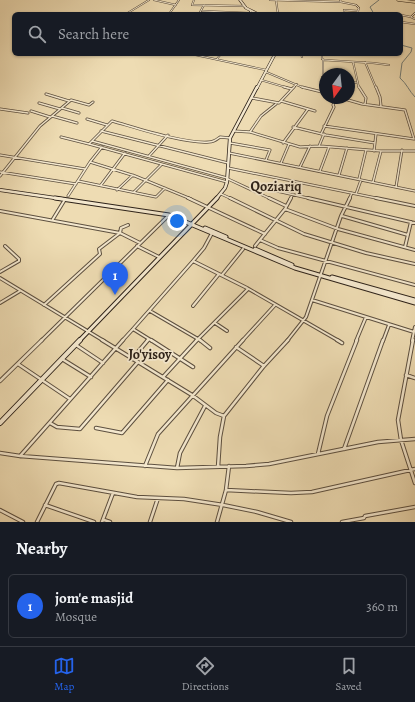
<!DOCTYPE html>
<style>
:root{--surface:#171b24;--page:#20242c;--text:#f1f3f6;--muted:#9ea1a6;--line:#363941;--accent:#2563eb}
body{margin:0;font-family:Alegreya,serif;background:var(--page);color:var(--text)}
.compass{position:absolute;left:319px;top:68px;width:36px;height:36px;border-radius:50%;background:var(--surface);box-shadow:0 1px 3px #0004;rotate:195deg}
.you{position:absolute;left:177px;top:221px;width:14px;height:14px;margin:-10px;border:3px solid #fff;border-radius:50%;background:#1a73e8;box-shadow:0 0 0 6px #1a73e833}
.badge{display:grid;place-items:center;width:26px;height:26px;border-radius:50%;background:var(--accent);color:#fff;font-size:13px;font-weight:700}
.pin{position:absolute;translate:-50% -33px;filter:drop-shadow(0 1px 2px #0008)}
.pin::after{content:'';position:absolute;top:21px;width:14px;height:12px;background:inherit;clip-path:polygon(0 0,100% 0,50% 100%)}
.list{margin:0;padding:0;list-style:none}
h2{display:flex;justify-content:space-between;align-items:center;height:52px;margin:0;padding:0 16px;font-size:17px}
h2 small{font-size:13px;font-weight:400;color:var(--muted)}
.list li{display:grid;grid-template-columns:26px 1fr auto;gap:12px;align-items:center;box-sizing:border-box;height:64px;margin:0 8px 8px;padding:0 8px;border:1px solid var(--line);border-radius:6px}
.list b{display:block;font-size:15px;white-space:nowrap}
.list p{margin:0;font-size:13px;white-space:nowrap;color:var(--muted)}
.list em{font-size:13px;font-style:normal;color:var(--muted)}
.icon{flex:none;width:22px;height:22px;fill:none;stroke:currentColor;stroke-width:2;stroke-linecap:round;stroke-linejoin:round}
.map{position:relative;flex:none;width:415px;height:522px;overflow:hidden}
.search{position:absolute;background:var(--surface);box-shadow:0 1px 3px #0004;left:12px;right:12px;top:12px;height:44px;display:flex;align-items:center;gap:10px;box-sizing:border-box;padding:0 14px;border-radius:6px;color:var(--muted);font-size:15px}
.sheet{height:124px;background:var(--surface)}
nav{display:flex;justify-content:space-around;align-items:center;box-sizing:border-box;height:56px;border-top:1px solid var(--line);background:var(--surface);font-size:11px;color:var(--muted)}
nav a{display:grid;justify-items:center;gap:2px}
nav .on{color:var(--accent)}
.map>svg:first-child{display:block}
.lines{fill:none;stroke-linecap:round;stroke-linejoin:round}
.stream{stroke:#717c78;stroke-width:1}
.minor-far3-casing{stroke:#5d5040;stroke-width:2}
.minor-far2-casing{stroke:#5d5040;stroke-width:3}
.minor-far1-casing{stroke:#5d5040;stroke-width:4}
.minor-casing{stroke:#5d5040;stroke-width:4.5}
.secondary-far3-casing{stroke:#2d2219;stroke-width:3}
.secondary-far2-casing{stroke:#2d2219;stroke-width:4}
.secondary-far1-casing{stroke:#2d2219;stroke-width:5}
.secondary-casing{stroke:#2d2219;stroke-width:6}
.primary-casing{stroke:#2d2219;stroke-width:3}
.minor-far3{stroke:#f4e8ce;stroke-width:1}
.minor-far2{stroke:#f4e8ce;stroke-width:1.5}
.minor-far1{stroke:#f4e8ce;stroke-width:2}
.minor{stroke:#f4e8ce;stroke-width:2.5}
.secondary-far3{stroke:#f4e8ce;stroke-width:2}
.secondary-far2{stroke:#f4e8ce;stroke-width:2.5}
.secondary-far1{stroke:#f4e8ce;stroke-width:3}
.secondary{stroke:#f4e8ce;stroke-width:4}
.primary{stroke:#eedcb3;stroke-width:2}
.labels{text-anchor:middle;stroke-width:3.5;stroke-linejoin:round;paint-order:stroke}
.quarter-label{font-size:14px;font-weight:bold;fill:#2d2219;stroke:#f4e8ce}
</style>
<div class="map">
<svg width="415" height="522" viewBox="0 0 415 522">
<rect width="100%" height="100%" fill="#eedcb3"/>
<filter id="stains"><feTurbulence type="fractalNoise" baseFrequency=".005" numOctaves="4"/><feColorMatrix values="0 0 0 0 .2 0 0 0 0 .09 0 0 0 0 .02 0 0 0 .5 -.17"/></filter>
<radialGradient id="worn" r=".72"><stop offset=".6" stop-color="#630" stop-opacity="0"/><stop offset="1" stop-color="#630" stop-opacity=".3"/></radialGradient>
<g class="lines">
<!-- stream -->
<path class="stream" d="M374,14L370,7L379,0
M401,45L412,48L411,52L402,63L400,78C407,84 409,91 415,97"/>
<defs>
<path id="minor-far3" d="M154,0L176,5
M194,0L192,5L245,6
M270,0L341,2
M276,0L278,14
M340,0L341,2L356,5L359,8L358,11
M202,11L249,13L251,11
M415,13L411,17L415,19
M126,14L149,0
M169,14L179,0
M199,14L204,5
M344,14V10L358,11V14
M391,14H398
M401,15L411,17
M401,22L415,24
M191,54L266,70
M301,54L302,57
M322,54V59L324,60L373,63L389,65
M217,59L221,54
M323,60V77
M353,62L359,88
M365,62L376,88
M266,72L304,88
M261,80L288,88
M349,81L357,83
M293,88L297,84
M322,88V77L325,76"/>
<path id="minor-far2" d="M284,87L292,89
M302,87L322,92V87
M359,87L366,98L365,104
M376,87L380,97L381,106
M46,94L69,101
M252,98L279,103L294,87
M341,98L362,104L405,110L414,139
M281,101L315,111
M39,103L60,109
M62,108L79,113
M0,109L28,113
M31,111L50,117
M52,116L71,100L89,105L93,102
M87,119L107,125
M324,126L414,139
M293,127L326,135L375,143
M101,131L228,163
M234,131L250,132L300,147L320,146L381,151H415
M250,132L261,116L276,104
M321,134L334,107L333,105L336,98
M61,137L89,144
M92,141L227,178
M230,143L270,150L266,160
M283,143L308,109
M319,146L324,134
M374,151L376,134
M229,153L415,191
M0,155L85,169
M149,156L168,135
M90,162L135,176L191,199
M281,163L289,144
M300,167L310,146
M228,168L381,199
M320,171L329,147
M0,172L76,184
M339,175L347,148
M0,176L40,126L52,116L77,123
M228,179L271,199
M359,179L366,150
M78,181L156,197L165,188
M227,182L89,144L112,121C137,128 185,144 209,142C214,142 216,140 220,137L230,138
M373,182L381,151
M101,185L125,153
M396,187L402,150
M117,190L133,175
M277,191L312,199
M134,192L161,165
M221,194L232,199
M356,194L361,180
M68,196L90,162L102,147
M290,199L293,194
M349,199L352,193"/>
<path id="minor-far1" d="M188,198L265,234
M230,198L304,234L366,253L415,264
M269,198L286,206
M308,198L415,223
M376,198L415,206
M285,209L338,229L415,250
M0,211L120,233L121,228L128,225
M342,216L408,235
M53,219L64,201
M260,240L278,248L415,285
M137,246L159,257
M255,246L285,209L291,198
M405,247L411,222
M193,261L204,248L211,235
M0,272L19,261V259L5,246
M222,275L243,249
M0,278L104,341
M312,300L414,332
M0,303L20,291
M44,305L100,254L99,249L120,233L140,243
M193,306L219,274
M150,311L198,339L196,341
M215,323L227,331
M133,329L193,261L247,288L339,341
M41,341L167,217
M122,341L133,329L149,339
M147,341L149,339L152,341
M201,341L198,339L248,289
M242,341L275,305
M287,341L306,317L341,216L350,198
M356,341L366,317
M383,341L389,325
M412,341L415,327"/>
<path id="minor" d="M102,340L192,395L216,413L224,416
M151,340L193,367
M200,340L210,348
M337,340L342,343
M413,340L398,420L401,440L415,483
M76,345L103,363
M236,347L264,366
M62,359L91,377
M132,359L148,340
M18,364L70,399
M406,375L415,378
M163,377L197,340
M0,381L42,340
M50,423L57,427L80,429L138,362
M96,428L122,433L168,380
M344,449L383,340
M0,453L20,456L177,468L246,466L269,464L378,442L415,439
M318,454L327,416L357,340
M20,456L123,340
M145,466L158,434L243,340
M218,467L220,437L224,416L263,367L288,340
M177,468L180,453L205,406
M226,490L291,493L312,492L415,469
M45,505L94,522
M0,510L23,522
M104,520L110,522
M37,522L56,484L59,483L137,497L184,499L223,505L257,512L291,522
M102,522L113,493
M150,522L158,498
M217,522L226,490L229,466
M342,522L364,518L365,516L415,507"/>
<path id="secondary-far3" d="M240,0L246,8L258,14
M257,88L275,54"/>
<path id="secondary-far2" d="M0,190L62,199
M216,199L225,188L227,182L230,138L257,87"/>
<path id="secondary-far1" d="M55,198L169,215L295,268L415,303
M205,228L226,237
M255,249L292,265
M332,277L415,300
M79,341L217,198"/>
<path id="secondary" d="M0,423L80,340"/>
<path id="primary" d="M398,0L415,2"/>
</defs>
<!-- minor-far3 casing -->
<use href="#minor-far3" class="minor-far3-casing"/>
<!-- minor-far2 casing -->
<use href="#minor-far2" class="minor-far2-casing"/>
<!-- minor-far1 casing -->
<use href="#minor-far1" class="minor-far1-casing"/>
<!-- minor casing -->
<use href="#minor" class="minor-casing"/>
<!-- secondary-far3 casing -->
<use href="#secondary-far3" class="secondary-far3-casing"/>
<!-- secondary-far2 casing -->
<use href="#secondary-far2" class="secondary-far2-casing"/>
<!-- secondary-far1 casing -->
<use href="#secondary-far1" class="secondary-far1-casing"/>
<!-- secondary casing -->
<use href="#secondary" class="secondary-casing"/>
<!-- primary casing -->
<use href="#primary" class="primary-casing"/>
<!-- minor-far3 -->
<use href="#minor-far3" class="minor-far3"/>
<!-- minor-far2 -->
<use href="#minor-far2" class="minor-far2"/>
<!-- minor-far1 -->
<use href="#minor-far1" class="minor-far1"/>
<!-- minor -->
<use href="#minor" class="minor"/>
<!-- secondary-far3 -->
<use href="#secondary-far3" class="secondary-far3"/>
<!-- secondary-far2 -->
<use href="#secondary-far2" class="secondary-far2"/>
<!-- secondary-far1 -->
<use href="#secondary-far1" class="secondary-far1"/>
<!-- secondary -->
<use href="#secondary" class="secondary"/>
<!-- primary -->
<use href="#primary" class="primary"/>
</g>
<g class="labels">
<!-- quarter labels -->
<g class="quarter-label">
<text x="276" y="191">Qoziariq</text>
<text x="150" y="359">Jo'yisoy</text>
</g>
</g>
<rect width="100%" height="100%" filter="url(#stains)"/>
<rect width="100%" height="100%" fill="url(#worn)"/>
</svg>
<svg class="compass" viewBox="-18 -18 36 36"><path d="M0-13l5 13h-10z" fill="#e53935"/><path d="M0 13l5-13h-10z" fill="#9ea1a6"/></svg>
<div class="you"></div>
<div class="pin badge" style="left:115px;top:295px">1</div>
<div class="search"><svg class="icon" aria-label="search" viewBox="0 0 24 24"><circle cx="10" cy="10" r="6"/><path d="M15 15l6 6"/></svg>Search here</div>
</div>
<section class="sheet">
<h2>Nearby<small></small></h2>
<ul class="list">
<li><span class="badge">1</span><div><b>jom'e masjid</b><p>Mosque</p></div><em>360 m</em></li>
</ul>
</section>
<nav>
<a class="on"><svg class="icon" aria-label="map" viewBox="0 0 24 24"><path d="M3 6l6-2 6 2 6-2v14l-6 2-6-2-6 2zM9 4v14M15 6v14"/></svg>Map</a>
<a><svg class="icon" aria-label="directions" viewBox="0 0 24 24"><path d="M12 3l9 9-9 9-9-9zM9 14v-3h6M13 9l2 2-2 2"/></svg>Directions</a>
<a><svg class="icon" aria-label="saved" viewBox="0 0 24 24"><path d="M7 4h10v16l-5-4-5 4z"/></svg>Saved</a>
</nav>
